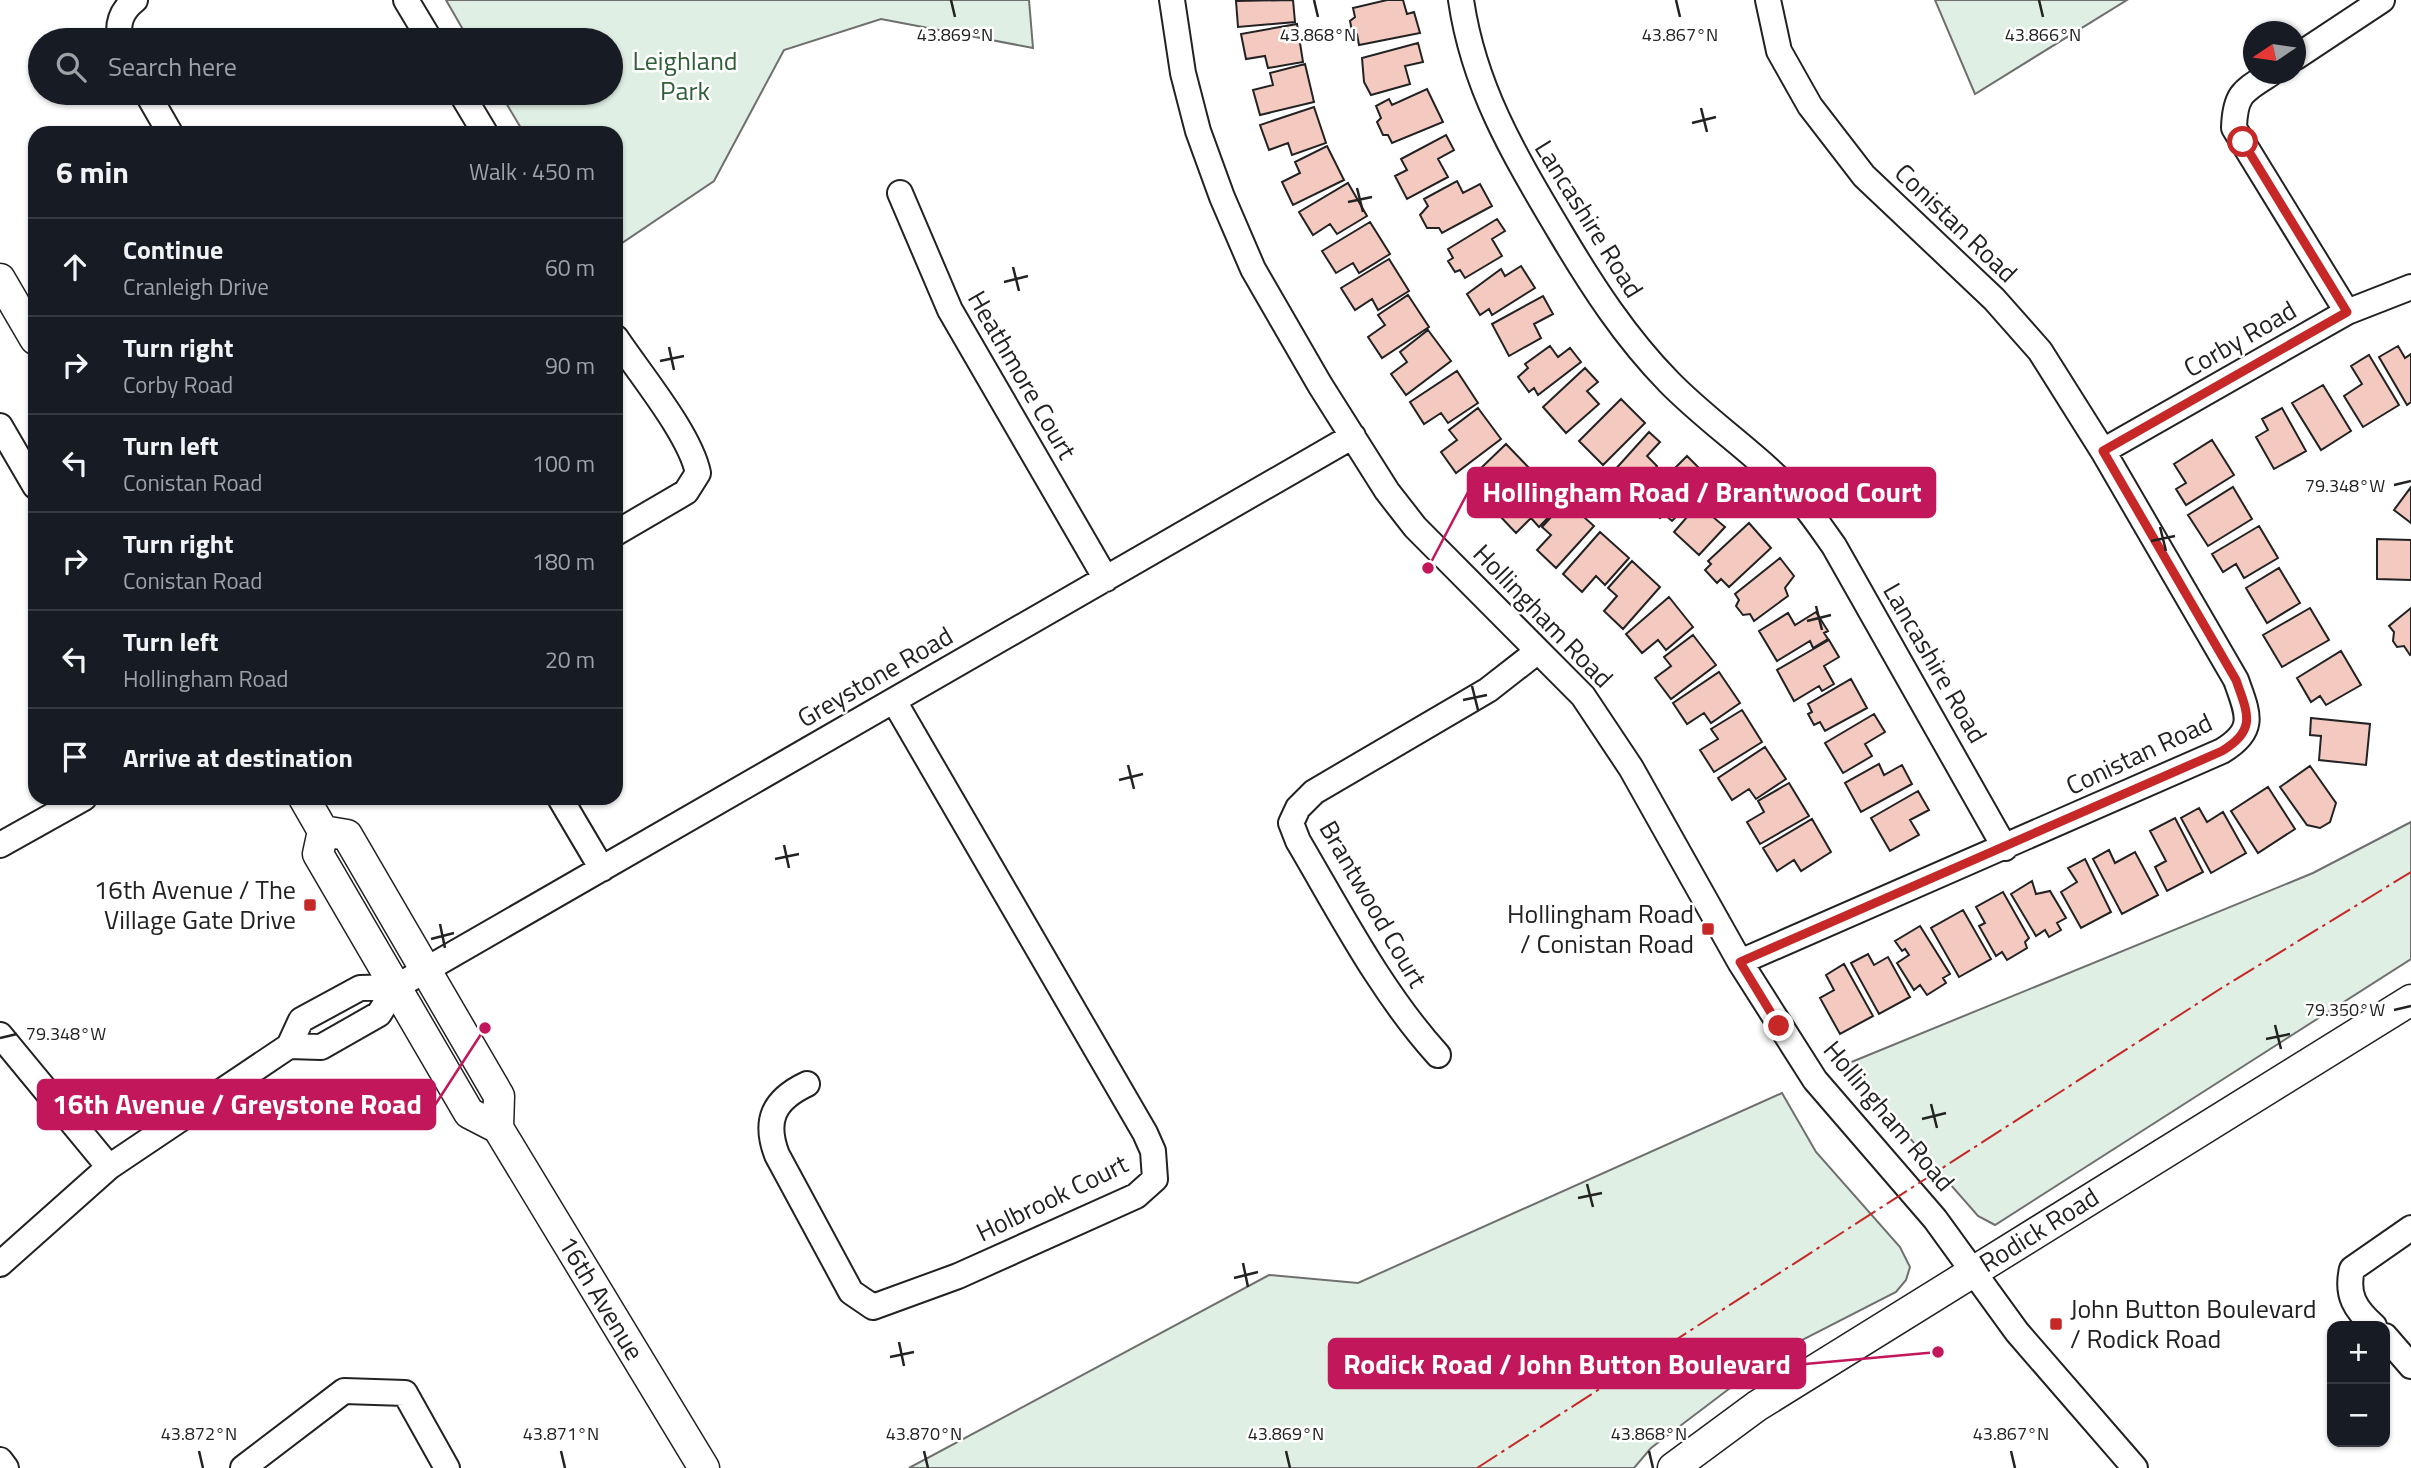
<!DOCTYPE html>
<meta charset="utf-8">
<style>
:root{--surface:#171b24;--page:#242831;--text:#f1f3f6;--muted:#9ea1a6;--line:#363941}
body{margin:0;font-family:"Titillium Web",sans-serif;background:var(--page);color:var(--text)}
.controls{position:absolute;right:21px;bottom:21px;display:grid;overflow:hidden;border-radius:14px;box-shadow:0 2px 5px #0004}
.controls button{width:63px;height:63px;display:grid;place-items:center;padding:0;border:0;border-bottom:2px solid var(--line);background:var(--surface);color:var(--text);font:35px sans-serif}
.compass{position:absolute;left:2243px;top:21px;width:63px;height:63px;border-radius:50%;background:var(--surface);box-shadow:0 2px 5px #0004;rotate:257deg}
.stop{position:absolute;width:21px;height:21px;margin:-16px;border:5px solid #c62828;border-radius:50%;background:#fff}
.stop.end{background:#c62828;border-color:#fff;box-shadow:0 2px 7px #0008}
.list{margin:0;padding:0;list-style:none}
h2{display:flex;justify-content:space-between;align-items:center;height:91px;margin:0;padding:0 28px;font-size:30px}
h2 small{font-size:23px;font-weight:400;color:var(--muted)}
.list li{display:grid;grid-template-columns:46px 1fr auto;gap:21px;align-items:center;box-sizing:border-box;height:98px;padding:0 28px;border-top:2px solid var(--line)}
.list b{display:block;font-size:26px;white-space:nowrap}
.list p{margin:0;font-size:23px;white-space:nowrap;color:var(--muted)}
.list em{font-size:23px;font-style:normal;color:var(--muted)}
.icon{flex:none;width:38px;height:38px;fill:none;stroke:currentColor;stroke-width:2;stroke-linecap:round;stroke-linejoin:round}
.map{position:relative;flex:none;width:2411px;height:1468px;overflow:hidden}
.search{position:absolute;background:var(--surface);box-shadow:0 2px 5px #0004;left:28px;top:28px;width:595px;height:77px;display:flex;align-items:center;gap:18px;box-sizing:border-box;padding:0 24px;border-radius:38px;color:var(--muted);font-size:26px}
.panel{position:absolute;background:var(--surface);box-shadow:0 2px 5px #0004;left:28px;top:126px;width:595px;height:679px;border-radius:21px}
.map>svg:first-child{display:block}
.green{fill:#e0efe3;stroke:#6f6f6f;stroke-width:2}
.building{fill:#f3c9c0;stroke:#222;stroke-width:2}
.lines{fill:none;stroke-linecap:round;stroke-linejoin:round}
.minor-casing{stroke:#222;stroke-width:28}
.major-casing{stroke:#222;stroke-width:33}
.minor{stroke:#fff;stroke-width:24}
.major{stroke:#fff;stroke-width:30}
.power{stroke:#c62828;stroke-width:2;stroke-dasharray:24 5 3.5 5;stroke-linecap:butt}
.route{stroke:#c62828;stroke-width:9}
.ticks{fill:none;stroke:#222;stroke-width:2.5}
.poi-dot{fill:#c62828;stroke:#fff;stroke-width:2.5}
.labels{text-anchor:middle;stroke-width:5;stroke-linejoin:round;paint-order:stroke}
.park-label{font-size:26px;fill:#2f5e38;stroke:#fff}
.street-label{font-size:26px;fill:#222;stroke:#fff}
.poi-label{font-size:26px;fill:#222;stroke:#fff;text-anchor:end}
.ticks-label{font-size:18px;text-anchor:middle;fill:#222;stroke:#fff;stroke-width:5;stroke-linejoin:round;paint-order:stroke}
.leader{fill:none;stroke:#c2185b;stroke-width:2.5}
.callout-dot{fill:#c2185b;stroke:#fff;stroke-width:2.5}
.callout{fill:#c2185b;stroke:#c2185b;stroke-width:2.5}
.callout-label{font-size:28px;text-anchor:middle;font-weight:bold;fill:#fff}
</style>
<div class="map">
<svg width="2411" height="1468" viewBox="0 0 2411 1468">
<rect width="100%" height="100%" fill="#fff"/>
<!-- green -->
<path class="green" d="M446,0H1029L1033,48L881,19L784,50L714,181L616,247V133H524L500,93H611V40H469Z
M1935,0H2127L1975,94Z
M2411,822V959L1995,1225L1978,1216L1871,1094L1849,1063L2313,873Z
M1782,1093L1816,1152L1900,1247L1910,1267L1906,1280L1896,1292L1775,1354L1651,1448L1634,1468H909L1269,1275L1358,1283Z"/>
<!-- building -->
<path class="building" d="M1293,0L1295,22L1238,27L1236,1Z
M1387,0H1403L1407,14L1414,12L1420,33L1359,45L1357,34L1352,31L1350,21L1355,17L1353,8Z
M1297,24L1303,62L1268,68L1265,56L1246,59L1241,34Z
M1418,43L1423,62L1405,66L1410,84L1371,95L1364,82L1362,58Z
M1305,64L1314,102L1260,115L1253,90L1273,85L1270,73Z
M1427,89L1443,122L1392,143L1388,135H1383L1377,122L1381,118L1376,106L1389,99L1392,105Z
M1314,107L1326,143L1292,155L1288,143L1269,150L1260,125Z
M1446,135L1454,150L1438,159L1448,177L1407,199L1395,176L1407,170L1401,159Z
M1327,146L1344,180L1293,205L1282,182L1300,173L1295,162Z
M1457,181L1463,193L1480,184L1492,206L1442,233L1439,228H1427L1420,215L1428,206L1424,199Z
M1348,183L1367,216L1337,234L1330,224L1313,235L1299,212Z
M1497,219L1505,231L1492,239L1502,256L1465,278L1460,270L1455,272L1448,261L1453,258L1448,249Z
M1370,222L1390,254L1359,273L1353,263L1336,273L1322,251Z
M1389,259L1409,291L1378,310L1372,299L1355,310L1341,288Z
M1521,266L1535,288L1492,315L1489,309L1480,315L1467,294L1501,269L1505,276Z
M1408,295L1429,327L1382,358L1368,337L1385,325L1378,315Z
M1543,296L1553,314L1534,324L1541,338L1509,356L1492,324Z
M1428,330L1451,361L1406,395L1391,374L1407,362L1400,352Z
M1550,346L1558,357L1570,348L1581,362L1538,395L1534,388L1529,392L1518,377L1528,368L1525,364Z
M2398,346L2405,358L2411,354V402L2407,405L2379,357Z
M2369,355L2399,405L2363,427L2344,396L2362,384L2351,366Z
M1585,368L1598,382L1587,391L1599,404L1566,433L1543,407Z
M1457,371L1478,403L1448,423L1441,413L1424,424L1410,402Z
M2323,385L2351,431L2321,450L2292,403Z
M1621,399L1645,423L1603,465L1579,441Z
M1478,408L1501,439L1456,473L1441,452L1457,440L1449,430Z
M2282,408L2306,451L2274,469L2256,437L2268,430L2262,419Z
M1649,432L1660,442L1647,456L1657,466L1631,495L1626,491L1619,492L1612,486L1618,479L1612,473Z
M2212,440L2234,475L2186,505L2176,489L2186,483L2174,464Z
M1506,444L1532,471L1492,510L1474,492L1488,478L1480,469Z
M1687,456L1712,481L1672,521L1664,514L1660,518L1647,505L1653,500L1648,495Z
M1538,474L1564,501L1539,527L1531,518L1516,533L1498,514Z
M1714,486L1729,500L1713,517L1725,527L1699,555L1674,532Z
M2233,487L2252,519L2208,546L2188,515Z
M2411,487V523L2394,510Z
M1566,501L1594,526L1556,568L1537,550L1551,535L1542,527Z
M1749,523L1771,548L1729,587L1721,579L1717,583L1705,570L1711,564L1708,561Z
M2259,526L2278,558L2244,578L2236,564L2223,572L2212,554Z
M1600,532L1629,558L1605,585L1596,576L1582,592L1563,574Z
M2377,539L2411,540V580L2377,579Z
M1780,558L1794,576L1785,588L1788,596L1754,621L1750,614L1743,615L1736,606L1739,600L1735,594Z
M1632,561L1660,587L1623,629L1604,611L1617,596L1608,588Z
M2279,568L2300,603L2267,623L2246,588Z
M1669,597L1693,627L1666,650L1658,640L1642,653L1626,634Z
M2310,608L2329,640L2282,667L2263,635Z
M2411,608V654L2410,655L2404,646L2397,647L2393,641L2394,632L2389,626Z
M1816,612L1828,631L1824,633L1828,639L1813,648L1810,641L1777,661L1759,631L1788,613L1795,625Z
M1693,635L1716,665L1671,699L1655,678L1671,666L1664,657Z
M1829,640L1839,657L1824,666L1834,684L1822,691L1819,686L1794,701L1777,670Z
M2341,651L2361,685L2326,705L2320,696L2311,702L2297,678Z
M1719,672L1740,703L1711,723L1704,713L1687,724L1673,703Z
M1851,679L1867,708L1825,731L1820,722L1814,725L1808,714L1812,712L1808,704Z
M1742,710L1762,742L1714,772L1700,750L1718,739L1711,729Z
M1874,714L1885,732L1865,744L1872,756L1843,773L1825,743Z
M2311,718L2370,724L2366,765L2319,760L2321,736L2310,735Z
M1765,747L1786,779L1756,799L1749,789L1732,800L1718,778Z
M1879,764L1884,775L1902,765L1912,784L1861,812L1845,783Z
M2310,766L2336,803L2330,822L2320,828L2307,825L2280,787Z
M1789,783L1809,816L1760,844L1747,822L1764,812L1758,801Z
M2268,787L2295,829L2258,853L2231,811Z
M1918,791L1929,810L1910,820L1919,835L1890,851L1871,818Z
M2199,808L2207,822L2223,812L2246,853L2211,873L2181,818Z
M2175,818L2203,872L2167,891L2155,867L2166,861L2150,831Z
M1812,819L1831,852L1801,871L1794,860L1777,871L1763,848Z
M2109,850L2115,863L2135,852L2158,895L2122,914L2093,859Z
M2085,859L2111,912L2081,928L2061,892L2077,882L2068,868Z
M2032,881L2036,894L2050,891L2066,918L2057,923L2061,930L2049,937L2045,930L2036,936L2011,894Z
M2003,892L2029,938L2025,942L2027,948L2007,960L2002,952L1996,956L1979,926L1985,923L1976,907Z
M1963,910L1991,959L1959,977L1931,928Z
M1920,926L1950,974L1943,978L1946,983L1927,995L1920,985L1914,990L1897,963L1909,955L1905,949L1902,951L1895,941Z
M1868,954L1874,965L1888,957L1910,997L1879,1014L1851,963Z
M1844,964L1873,1016L1840,1034L1820,998L1834,990L1826,975Z"/>
<g class="lines">
<defs>
<path id="minor" d="M406,0L430,40
M1172,0L1183,73L1198,131L1222,197L1253,269L1320,385L1387,491L1415,527L1583,696L1631,768L1740,962L1815,1080L1935,1219L2017,1332L2135,1468
M1461,0C1474,89 1515,156 1560,232C1592,286 1625,337 1669,382C1711,425 1763,458 1803,504C1814,517 1824,532 1834,546L2005,848
M120,40C117,24 121,11 135,0
M2296,57L2382,0
M2270,74C2243,91 2235,94 2234,128L2347,312
M147,93L170,133
M461,93L485,133
M900,193L950,310L1106,579
M616,338C640,374 690,434 698,473L686,492L616,533
M0,426L35,486
M2103,451L2347,312L2411,287
M560,798L602,869
M0,845L84,798
M1740,962L2222,751C2257,730 2248,714 2236,680L2103,451L2040,351L1994,299L1864,176L1810,106L1779,51L1768,0
M0,1035L109,1167
M289,1046L321,1047L379,1014L396,987
M1438,1055C1381,992 1341,914 1298,841L1291,823L1298,808L1314,792L1488,690L1538,651
M807,1084C773,1100 764,1121 777,1155L851,1292L873,1307L958,1276L1136,1196L1155,1179L1153,1151L1145,1133L894,701
M0,1264L109,1167L289,1046L301,1020L360,988L396,987L1353,436
M2374,1326C2355,1309 2346,1295 2352,1269L2411,1228
M2385,1336L2411,1366
M0,1460L6,1468
M243,1468L344,1391L405,1393L447,1468"/>
<path id="major" d="M0,279L35,339
M304,798L323,831L318,854L469,1113L498,1128L704,1468
M323,831L347,835L499,1096L498,1128
M1673,1468L1757,1406L2411,1000"/>
</defs>
<!-- minor casing -->
<use href="#minor" class="minor-casing"/>
<!-- major casing -->
<use href="#major" class="major-casing"/>
<!-- minor -->
<use href="#minor" class="minor"/>
<!-- major -->
<use href="#major" class="major"/>
<!-- power -->
<path class="power" d="M1477,1468L2220,989L2411,872"/>
</g>
<g class="lines">
<!-- route -->
<path class="route" d="M1779,1026L1740,962L2222,751C2257,730 2248,714 2236,680L2103,451L2347,312L2243,142"/>
</g>
<!-- ticks -->
<path class="ticks" d="M951,0L955,17M1314,0L1318,17M1676,0L1680,17M2039,0L2043,17M1701,108L1707,132M1692,123L1716,117M1357,188L1363,212M1348,202L1372,197M1013,267L1019,291M1004,282L1028,276M669,347L674,370M660,361L684,356M2394,485L2411,481M2160,527L2166,551M2151,541L2175,536M1816,606L1822,630M1807,621L1831,615M1472,686L1478,710M1463,700L1487,695M1128,765L1134,789M1119,780L1143,774M784,845L789,868M775,859L799,854M440,924L445,948M431,939L454,933M2394,1010L2411,1006M2275,1025L2281,1049M0,1038L17,1034M2266,1039L2290,1034M1931,1104L1937,1128M1922,1119L1946,1113M1587,1184L1593,1207M1578,1198L1602,1193M1243,1263L1248,1287M1234,1278L1258,1272M899,1342L904,1366M890,1357L914,1352M199,1451L203,1468M561,1451L565,1468M924,1451L928,1468M1286,1451L1290,1468M1649,1451L1653,1468M2011,1451L2015,1468"/>
<!-- markers -->
<g class="poi-dot">
<rect x="303" y="898" width="14" height="14" rx="3.5"/>
<rect x="1701" y="922" width="14" height="14" rx="3.5"/>
<rect x="2049" y="1317" width="14" height="14" rx="3.5"/>
</g>
<g class="labels">
<!-- park labels -->
<g class="park-label">
<text x="685" y="70">Leighland<tspan x="685" dy="30">Park</tspan></text>
</g>
<!-- street labels -->
<g class="street-label">
<text transform="translate(1589 219) rotate(58)" y="9">Lancashire Road</text>
<text transform="translate(1956 223) rotate(44)" y="9">Conistan Road</text>
<text transform="translate(2240 339) rotate(-30)" y="9">Corby Road</text>
<text transform="translate(1022 375) rotate(60)" y="9">Heathmore Court</text>
<text transform="translate(1543 616) rotate(46)" y="9">Hollingham Road</text>
<text transform="translate(1935 663) rotate(60)" y="9">Lancashire Road</text>
<text transform="translate(875 677) rotate(-30)" y="9">Greystone Road</text>
<text transform="translate(2139 754) rotate(-25)" y="9">Conistan Road</text>
<text transform="translate(1373 904) rotate(60)" y="9">Brantwood Court</text>
<text transform="translate(1889 1116) rotate(50)" y="9">Hollingham Road</text>
<text transform="translate(1052 1198) rotate(-26)" y="9">Holbrook Court</text>
<text transform="translate(2039 1230) rotate(-32)" y="9">Rodick Road</text>
<text transform="translate(601 1298) rotate(59)" y="9">16th Avenue</text>
</g>
<!-- poi labels -->
<g class="poi-label">
<text x="296" y="899">16th Avenue / The<tspan x="296" dy="30">Village Gate Drive</tspan></text>
<text x="1694" y="923">Hollingham Road<tspan x="1694" dy="30">/ Conistan Road</tspan></text>
<text x="2070" y="1318" text-anchor="start">John Button Boulevard<tspan x="2070" dy="30">/ Rodick Road</tspan></text>
</g>
</g>
<g class="ticks-label">
<text x="955" y="41">43.869°N</text>
<text x="1318" y="41">43.868°N</text>
<text x="1680" y="41">43.867°N</text>
<text x="2043" y="41">43.866°N</text>
<text x="2345" y="492">79.348°W</text>
<text x="2345" y="1016">79.350°W</text>
<text x="66" y="1040">79.348°W</text>
<text x="199" y="1440">43.872°N</text>
<text x="561" y="1440">43.871°N</text>
<text x="924" y="1440">43.870°N</text>
<text x="1286" y="1440">43.869°N</text>
<text x="1649" y="1440">43.868°N</text>
<text x="2011" y="1440">43.867°N</text>
</g>
<!-- callouts -->
<path class="leader" d="M1428 568L1468 492M485 1028L435 1105M1938 1352L1805 1364"/>
<g class="callout-dot">
<circle cx="1428" cy="568" r="7"/>
<circle cx="485" cy="1028" r="7"/>
<circle cx="1938" cy="1352" r="7"/>
</g>
<g class="callout">
<rect x="1468" y="468" width="467" height="49" rx="7"/>
<rect x="38" y="1080" width="397" height="49" rx="7"/>
<rect x="1329" y="1339" width="476" height="49" rx="7"/>
</g>
<g class="callout-label">
<text x="1702" y="502">Hollingham Road / Brantwood Court</text>
<text x="237" y="1114">16th Avenue / Greystone Road</text>
<text x="1567" y="1374">Rodick Road / John Button Boulevard</text>
</g>
</svg>
<div class="controls">
<button>+</button>
<button>−</button>
</div>
<svg class="compass" viewBox="-18 -18 36 36"><path d="M0-13l5 13h-10z" fill="#e53935"/><path d="M0 13l5-13h-10z" fill="#9ea1a6"/></svg>
<div class="stop" style="left:2243px;top:142px"></div>
<div class="stop end" style="left:1779px;top:1026px"></div>
<div class="search"><svg class="icon" aria-label="search" viewBox="0 0 24 24"><circle cx="10" cy="10" r="6"/><path d="M15 15l6 6"/></svg>Search here</div>
<section class="panel">
<h2>6 min<small>Walk · 450 m</small></h2>
<ul class="list">
<li><svg class="icon" aria-label="ahead" viewBox="0 0 24 24"><path d="M12 20V5M6 11l6-6 6 6"/></svg><div><b>Continue</b><p>Cranleigh Drive</p></div><em>60 m</em></li>
<li><svg class="icon" aria-label="right" viewBox="0 0 24 24"><path d="M7 20v-9h11M14 6l5 5-5 5"/></svg><div><b>Turn right</b><p>Corby Road</p></div><em>90 m</em></li>
<li><svg class="icon" aria-label="left" viewBox="0 0 24 24"><path d="M17 20v-9H6M10 6l-5 5 5 5"/></svg><div><b>Turn left</b><p>Conistan Road</p></div><em>100 m</em></li>
<li><svg class="icon" aria-label="right" viewBox="0 0 24 24"><path d="M7 20v-9h11M14 6l5 5-5 5"/></svg><div><b>Turn right</b><p>Conistan Road</p></div><em>180 m</em></li>
<li><svg class="icon" aria-label="left" viewBox="0 0 24 24"><path d="M17 20v-9H6M10 6l-5 5 5 5"/></svg><div><b>Turn left</b><p>Hollingham Road</p></div><em>20 m</em></li>
<li><svg class="icon" aria-label="arrive" viewBox="0 0 24 24"><path d="M6 21V4h12l-3 4 3 4H6"/></svg><div><b>Arrive at destination</b></div></li>
</ul>
</section>
</div>
